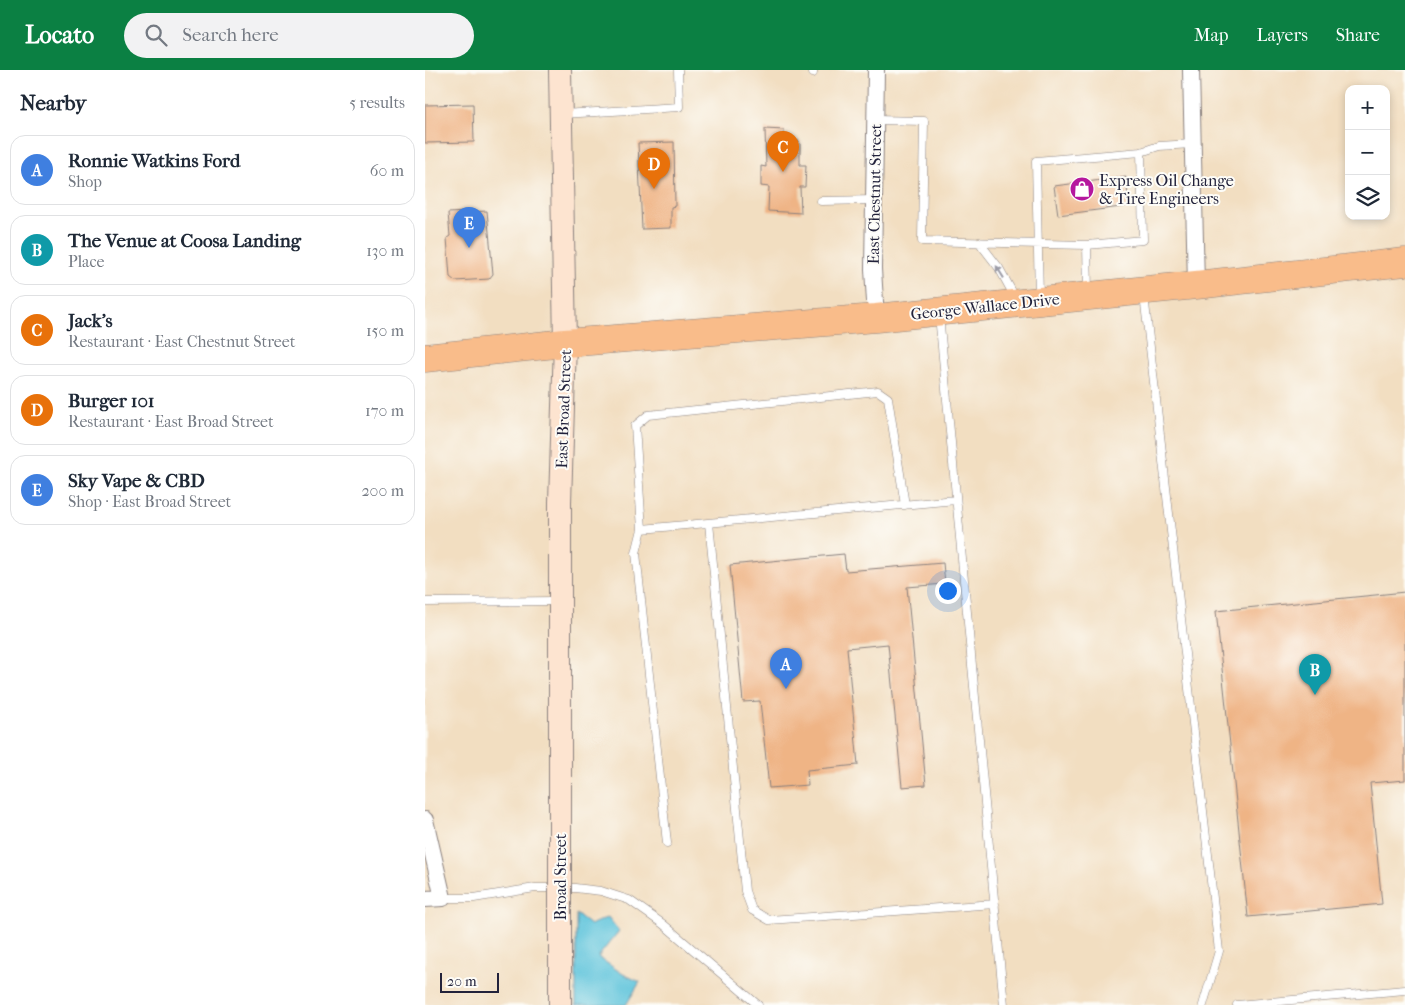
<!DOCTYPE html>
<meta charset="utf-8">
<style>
:root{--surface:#fff;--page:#f2f2f3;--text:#1f2937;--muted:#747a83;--line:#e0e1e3;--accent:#0b8043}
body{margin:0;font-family:"IM FELL French Canon",serif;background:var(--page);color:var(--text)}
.controls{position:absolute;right:15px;top:15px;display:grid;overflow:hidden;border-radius:10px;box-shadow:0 2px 8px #0003}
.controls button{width:45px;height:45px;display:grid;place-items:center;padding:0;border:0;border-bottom:1px solid var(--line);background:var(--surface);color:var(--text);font:25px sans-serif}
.scale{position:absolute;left:15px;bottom:12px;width:59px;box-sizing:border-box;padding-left:5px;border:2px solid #22223b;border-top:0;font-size:14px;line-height:18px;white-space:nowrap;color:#22223b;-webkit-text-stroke:4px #fdfcf7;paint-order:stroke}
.you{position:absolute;left:522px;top:520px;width:18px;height:18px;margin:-12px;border:4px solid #fff;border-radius:50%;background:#1a73e8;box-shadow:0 0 0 8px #1a73e833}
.badge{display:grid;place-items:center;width:32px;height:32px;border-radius:50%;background:var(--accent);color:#fff;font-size:16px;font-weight:700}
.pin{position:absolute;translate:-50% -41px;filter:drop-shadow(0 1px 2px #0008)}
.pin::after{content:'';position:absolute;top:26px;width:18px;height:15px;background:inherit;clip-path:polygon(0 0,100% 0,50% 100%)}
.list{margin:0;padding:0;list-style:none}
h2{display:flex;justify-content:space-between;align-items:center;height:65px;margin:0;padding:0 20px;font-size:21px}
h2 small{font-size:16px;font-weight:400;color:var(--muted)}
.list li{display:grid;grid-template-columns:32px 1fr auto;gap:15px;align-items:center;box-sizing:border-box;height:70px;margin:0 10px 10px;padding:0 10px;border:1px solid var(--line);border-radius:15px}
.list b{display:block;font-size:19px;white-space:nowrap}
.list p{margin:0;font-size:16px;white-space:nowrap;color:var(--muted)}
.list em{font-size:16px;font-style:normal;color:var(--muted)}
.icon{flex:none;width:28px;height:28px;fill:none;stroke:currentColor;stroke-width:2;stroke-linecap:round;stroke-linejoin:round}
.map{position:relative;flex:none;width:980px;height:935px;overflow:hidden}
header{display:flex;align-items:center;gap:30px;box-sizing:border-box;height:70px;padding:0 25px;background:var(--accent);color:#fff}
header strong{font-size:24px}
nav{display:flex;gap:28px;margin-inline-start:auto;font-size:18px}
.search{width:350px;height:45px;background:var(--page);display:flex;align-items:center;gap:12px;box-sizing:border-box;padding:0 18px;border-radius:28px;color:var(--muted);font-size:19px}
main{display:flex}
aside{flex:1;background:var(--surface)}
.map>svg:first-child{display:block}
.water{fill:#5ec4db;stroke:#40738b}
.building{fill:#efb485}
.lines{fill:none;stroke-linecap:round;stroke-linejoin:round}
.service-casing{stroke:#8a807e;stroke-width:9}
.minor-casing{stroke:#8a807e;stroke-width:18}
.secondary-casing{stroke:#8a807e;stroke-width:24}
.trunk-casing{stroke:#8a807e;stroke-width:29}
.service{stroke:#fff;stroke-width:8}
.minor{stroke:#fff;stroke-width:16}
.secondary{stroke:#fde4d0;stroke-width:22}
.trunk{stroke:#f9bc8a;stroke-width:28}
.secondary-bridge-casing{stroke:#8a807e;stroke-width:24;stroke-linecap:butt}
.secondary-bridge{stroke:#fde4d0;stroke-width:22}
.oneway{fill:#9c9ca7}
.labels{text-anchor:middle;stroke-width:4;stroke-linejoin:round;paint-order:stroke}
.poi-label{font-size:16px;fill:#22223b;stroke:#fdfcf7;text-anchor:start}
.street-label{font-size:16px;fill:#22223b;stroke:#fdfcf7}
</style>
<header>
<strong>Locato</strong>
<div class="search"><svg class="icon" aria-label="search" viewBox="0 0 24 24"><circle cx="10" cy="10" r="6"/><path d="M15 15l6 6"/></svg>Search here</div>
<nav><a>Map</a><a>Layers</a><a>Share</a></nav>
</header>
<main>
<aside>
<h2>Nearby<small>5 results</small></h2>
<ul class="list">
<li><span class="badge" style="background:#3f7fe0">A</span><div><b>Ronnie Watkins Ford</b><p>Shop</p></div><em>60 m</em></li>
<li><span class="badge" style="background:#0f9aa8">B</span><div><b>The Venue at Coosa Landing</b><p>Place</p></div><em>130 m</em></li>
<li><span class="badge" style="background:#e8710a">C</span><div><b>Jack's</b><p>Restaurant · East Chestnut Street</p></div><em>150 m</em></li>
<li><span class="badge" style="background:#e8710a">D</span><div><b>Burger 101</b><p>Restaurant · East Broad Street</p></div><em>170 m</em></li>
<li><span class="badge" style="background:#3f7fe0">E</span><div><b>Sky Vape &amp; CBD</b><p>Shop · East Broad Street</p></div><em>200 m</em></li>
</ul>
</aside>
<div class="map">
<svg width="980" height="935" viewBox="0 0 980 935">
<rect width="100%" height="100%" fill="#fdfcf7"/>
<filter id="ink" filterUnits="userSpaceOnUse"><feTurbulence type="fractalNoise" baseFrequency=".02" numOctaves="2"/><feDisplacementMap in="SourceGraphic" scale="10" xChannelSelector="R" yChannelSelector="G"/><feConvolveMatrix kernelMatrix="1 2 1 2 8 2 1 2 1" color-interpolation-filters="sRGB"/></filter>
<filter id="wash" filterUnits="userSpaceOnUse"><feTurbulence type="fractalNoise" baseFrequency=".0096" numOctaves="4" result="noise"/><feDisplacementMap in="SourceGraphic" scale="20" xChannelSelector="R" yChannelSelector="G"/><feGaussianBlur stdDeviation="1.12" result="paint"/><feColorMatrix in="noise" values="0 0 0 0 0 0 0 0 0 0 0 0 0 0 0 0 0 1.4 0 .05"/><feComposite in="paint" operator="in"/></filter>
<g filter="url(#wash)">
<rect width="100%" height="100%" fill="#f2dec1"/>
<!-- water -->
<path class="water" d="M151,844L165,855L183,847L194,861L173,887L198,904L215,912L201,935H151Z"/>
<g id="blocks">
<!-- building -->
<path class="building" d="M48,34L49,72L0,73V35Z
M340,59L359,60L360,71H374L375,74V95H381L380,117H375L376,143L343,141L344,117L336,116V96L341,97Z
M249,72L250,136L246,137V158L217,159L213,73Z
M701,107L704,136L633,145L629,116Z
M62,141L68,204L64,209L30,211L25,207L22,168L25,166L23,143Z
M419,484L421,501L518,493L520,514L482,517L501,715L477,717L463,574L422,578L433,695L382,700L383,715L344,718L335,631L318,632L305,495Z
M980,522V710L945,713L957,834L823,847L791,541Z"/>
</g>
</g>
<g filter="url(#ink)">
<use href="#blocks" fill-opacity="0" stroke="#8a807e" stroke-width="1"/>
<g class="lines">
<defs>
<path id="service" d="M388,3V0
M138,44L254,37L253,0
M450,50L499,51L497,171L662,175L663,221
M716,82L734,76L767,74
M396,131L449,130
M554,172L574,198L591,229
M719,225L794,881L778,935
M614,227L611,91L716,82L718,170L662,175
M514,245L579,935
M284,453L320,821L327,840L344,850L570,834
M217,459L210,356L223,345L453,321L463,328L480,435
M0,532L133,531
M242,773L211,483L217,459L531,430
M18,828H49L110,818H150L176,821L204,830L238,854L333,935
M812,935L980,920"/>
<path id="minor" d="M451,0L448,199L451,248
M766,0L771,215
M0,750L18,828L0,829"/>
<path id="secondary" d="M135,678V432L140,273L135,0"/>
<path id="trunk" d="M0,288L140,273L451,248L771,215L980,192"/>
</defs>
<!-- service casing -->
<use href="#service" class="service-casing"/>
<!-- minor casing -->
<use href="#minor" class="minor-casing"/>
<!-- secondary casing -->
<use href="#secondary" class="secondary-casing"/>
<!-- trunk casing -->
<use href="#trunk" class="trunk-casing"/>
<!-- service -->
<use href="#service" class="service"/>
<!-- minor -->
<use href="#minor" class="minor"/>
<!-- secondary -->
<use href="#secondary" class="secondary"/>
<!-- trunk -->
<use href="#trunk" class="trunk"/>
<defs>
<path id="secondary-bridge" d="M135,678V935"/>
</defs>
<!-- secondary-bridge casing -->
<use href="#secondary-bridge" class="secondary-bridge-casing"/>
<!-- secondary-bridge -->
<use href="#secondary-bridge" class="secondary-bridge"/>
</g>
<!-- one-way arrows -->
<defs><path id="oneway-solid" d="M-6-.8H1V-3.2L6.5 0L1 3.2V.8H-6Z" transform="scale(1.25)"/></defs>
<use class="oneway" href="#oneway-solid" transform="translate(575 202) rotate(-122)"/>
</g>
<!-- icons -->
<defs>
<symbol id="shop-disc" viewBox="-11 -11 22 22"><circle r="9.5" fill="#b5179e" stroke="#fdfcf7"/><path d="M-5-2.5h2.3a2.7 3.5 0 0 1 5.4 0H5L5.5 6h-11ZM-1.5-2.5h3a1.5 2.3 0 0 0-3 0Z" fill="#fff"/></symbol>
</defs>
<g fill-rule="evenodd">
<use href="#shop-disc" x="643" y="105" width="28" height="28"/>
</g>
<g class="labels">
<!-- poi labels -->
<g class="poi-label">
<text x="674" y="116">Express Oil Change<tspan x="674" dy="18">&amp; Tire Engineers</tspan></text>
</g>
<!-- street labels -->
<g class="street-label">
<text transform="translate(449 124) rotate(-89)" y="6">East Chestnut Street</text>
<text transform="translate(560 236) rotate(-6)" y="6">George Wallace Drive</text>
<text transform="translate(138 339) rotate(-88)" y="6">East Broad Street</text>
<text transform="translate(135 807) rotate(-90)" y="6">Broad Street</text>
</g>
</g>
</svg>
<div class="controls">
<button>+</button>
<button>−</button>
<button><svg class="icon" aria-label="layers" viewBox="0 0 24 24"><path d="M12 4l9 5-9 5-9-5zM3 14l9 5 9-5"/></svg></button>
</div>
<div class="scale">20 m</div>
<div class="you"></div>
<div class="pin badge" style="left:361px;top:619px;background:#3f7fe0">A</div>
<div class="pin badge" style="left:890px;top:625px;background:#0f9aa8">B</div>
<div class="pin badge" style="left:358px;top:102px;background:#e8710a">C</div>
<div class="pin badge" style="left:229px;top:119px;background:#e8710a">D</div>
<div class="pin badge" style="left:44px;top:178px;background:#3f7fe0">E</div>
</div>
</main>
